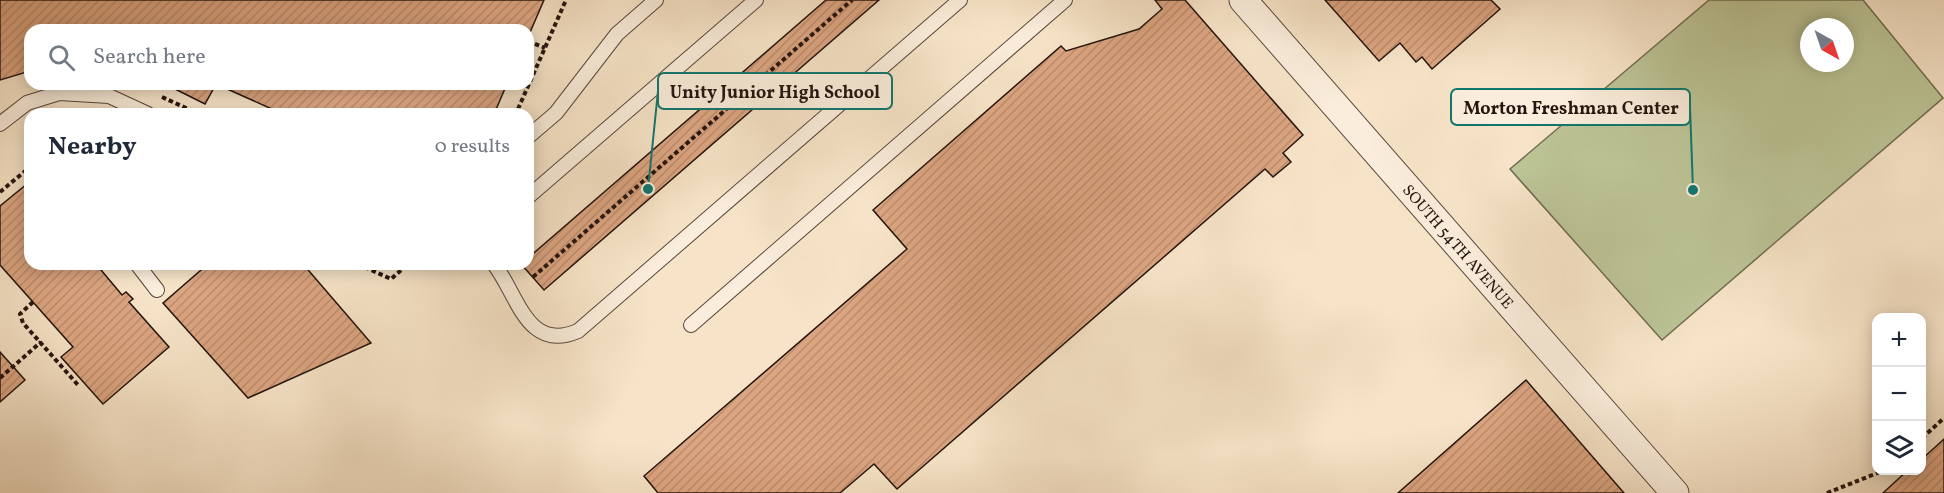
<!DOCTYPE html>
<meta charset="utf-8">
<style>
:root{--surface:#fff;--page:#f6f6f7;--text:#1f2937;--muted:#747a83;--line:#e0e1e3}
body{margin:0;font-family:Vollkorn,serif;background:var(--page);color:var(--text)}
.controls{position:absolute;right:18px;bottom:18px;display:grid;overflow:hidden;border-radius:12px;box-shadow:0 3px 15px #0003}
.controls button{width:54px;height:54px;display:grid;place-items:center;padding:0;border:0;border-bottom:2px solid var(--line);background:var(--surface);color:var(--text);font:30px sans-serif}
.compass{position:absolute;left:1800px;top:18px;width:54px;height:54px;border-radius:50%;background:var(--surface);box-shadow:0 3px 15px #0003;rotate:140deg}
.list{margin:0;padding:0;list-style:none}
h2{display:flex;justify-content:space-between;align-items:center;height:78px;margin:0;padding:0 24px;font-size:26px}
h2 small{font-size:20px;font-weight:400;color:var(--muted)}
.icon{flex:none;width:33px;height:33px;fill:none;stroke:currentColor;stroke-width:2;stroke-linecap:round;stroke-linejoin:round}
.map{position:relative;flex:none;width:1944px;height:493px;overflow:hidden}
.search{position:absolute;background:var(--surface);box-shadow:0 3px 15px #0003;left:24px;top:24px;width:510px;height:66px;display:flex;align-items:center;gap:15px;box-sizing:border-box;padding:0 21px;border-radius:18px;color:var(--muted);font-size:22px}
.panel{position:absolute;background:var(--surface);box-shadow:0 3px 15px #0003;left:24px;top:108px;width:510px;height:162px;border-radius:18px}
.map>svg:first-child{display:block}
.garden{fill:#bcc496;stroke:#706c52;stroke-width:1.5;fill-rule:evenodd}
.building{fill:url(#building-hatch);stroke:#24140f;stroke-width:1.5}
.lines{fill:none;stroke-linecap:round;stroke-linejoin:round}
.lane-casing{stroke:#59483d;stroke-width:16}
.street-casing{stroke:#59483d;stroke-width:29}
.path{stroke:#24140f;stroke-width:4;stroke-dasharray:4.5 3;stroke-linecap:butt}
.lane{stroke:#faeddb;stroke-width:14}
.street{stroke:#faeddb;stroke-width:27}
.labels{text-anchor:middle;stroke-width:6;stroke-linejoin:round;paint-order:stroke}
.street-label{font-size:16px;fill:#24140f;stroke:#faeddb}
.leader{fill:none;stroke:#0f766e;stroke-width:2}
.callout-dot{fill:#0f766e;stroke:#faeddb;stroke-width:2}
.callout{fill:#faeddb;stroke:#0f766e;stroke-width:2}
.callout-label{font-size:18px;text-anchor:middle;font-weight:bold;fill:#24140f}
</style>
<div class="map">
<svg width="1944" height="493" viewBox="0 0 1944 493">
<defs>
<pattern id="building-hatch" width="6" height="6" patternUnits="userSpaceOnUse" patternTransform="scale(1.5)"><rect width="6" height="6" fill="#dca581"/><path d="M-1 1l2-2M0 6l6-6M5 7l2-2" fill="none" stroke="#bd8d6e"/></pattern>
</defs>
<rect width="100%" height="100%" fill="#f7e4c8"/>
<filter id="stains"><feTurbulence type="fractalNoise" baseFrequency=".00333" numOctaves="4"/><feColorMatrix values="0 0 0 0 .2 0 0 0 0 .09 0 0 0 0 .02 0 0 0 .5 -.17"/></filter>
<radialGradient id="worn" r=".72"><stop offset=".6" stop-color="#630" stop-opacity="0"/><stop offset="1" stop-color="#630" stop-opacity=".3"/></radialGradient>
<!-- garden -->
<path class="garden" d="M1709,0H1863L1943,98L1662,340L1510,169ZM1809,27H1845V63H1809Z"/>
<!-- building -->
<path class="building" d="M0,0H544L528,37V30H30V71L0,80Z
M826,0H879L544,290L521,264H528V258Z
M1155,0H1185L1303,135L1283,153L1291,162L1273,177L1265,169L897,489L874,464L840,493H658L644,476L907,249L873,210L1061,46L1066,51L1139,29L1162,9Z
M1325,0H1491L1500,9L1432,69L1422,57L1416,62L1400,43L1379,61Z
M165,84H216L205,104Z
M216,84H507L494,114H283Z
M27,184L30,187V264H96L122,295L126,292L133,299L129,302L169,347L103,404L61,357L73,347L0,265V206Z
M208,264H303L371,343L248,398L163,303Z
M0,352L25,380L0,402Z
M1526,380L1624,493H1398Z
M1944,439V493H1883L1908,470H1922V459Z"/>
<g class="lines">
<defs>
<path id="lane" d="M0,124L27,103L59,93L109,96L148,114
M528,137L556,113L617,34L656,0
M528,197L756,0
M137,264L157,290
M494,264C518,295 527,353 578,331L960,0
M691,325L1065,0"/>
<g id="street">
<path id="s1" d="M1243,0L1675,493"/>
</g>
</defs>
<!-- lane casing -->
<use href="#lane" class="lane-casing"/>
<!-- street casing -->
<use href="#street" class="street-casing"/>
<!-- path -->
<path class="path" d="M528,41L545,48
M162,97L199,114
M518,109L566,0
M0,192L30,167
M358,264L391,279L408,264
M533,277L852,0
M33,302L20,314L23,323L78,385
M0,378L41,342
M1922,438L1944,418
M1827,493L1885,470"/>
<!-- lane -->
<use href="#lane" class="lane"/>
<!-- street -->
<use href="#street" class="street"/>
</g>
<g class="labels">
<!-- street labels -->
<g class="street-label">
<text dy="6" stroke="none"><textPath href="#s1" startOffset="327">SOUTH 54TH AVENUE</textPath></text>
</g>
</g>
<!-- callouts -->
<path class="leader" d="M648 189L658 91M1693 190L1690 107"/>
<g class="callout-dot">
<circle cx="648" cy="189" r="6"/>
<circle cx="1693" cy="190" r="6"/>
</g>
<g class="callout">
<rect x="658" y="73" width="234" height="36" rx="6"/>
<rect x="1451" y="89" width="239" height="36" rx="6"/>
</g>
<g class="callout-label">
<text x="775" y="98">Unity Junior High School</text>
<text x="1571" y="114">Morton Freshman Center</text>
</g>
<rect width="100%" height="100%" filter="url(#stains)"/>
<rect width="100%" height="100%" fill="url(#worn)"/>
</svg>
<div class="controls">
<button>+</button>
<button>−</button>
<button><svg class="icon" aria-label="layers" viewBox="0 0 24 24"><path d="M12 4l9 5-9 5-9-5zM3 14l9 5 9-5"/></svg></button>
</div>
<svg class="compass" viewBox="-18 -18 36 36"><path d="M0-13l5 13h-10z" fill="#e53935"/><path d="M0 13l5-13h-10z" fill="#747a83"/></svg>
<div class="search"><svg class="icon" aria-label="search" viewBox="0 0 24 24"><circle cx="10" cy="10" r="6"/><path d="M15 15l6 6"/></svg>Search here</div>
<section class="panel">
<h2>Nearby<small>0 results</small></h2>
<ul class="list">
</ul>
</section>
</div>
